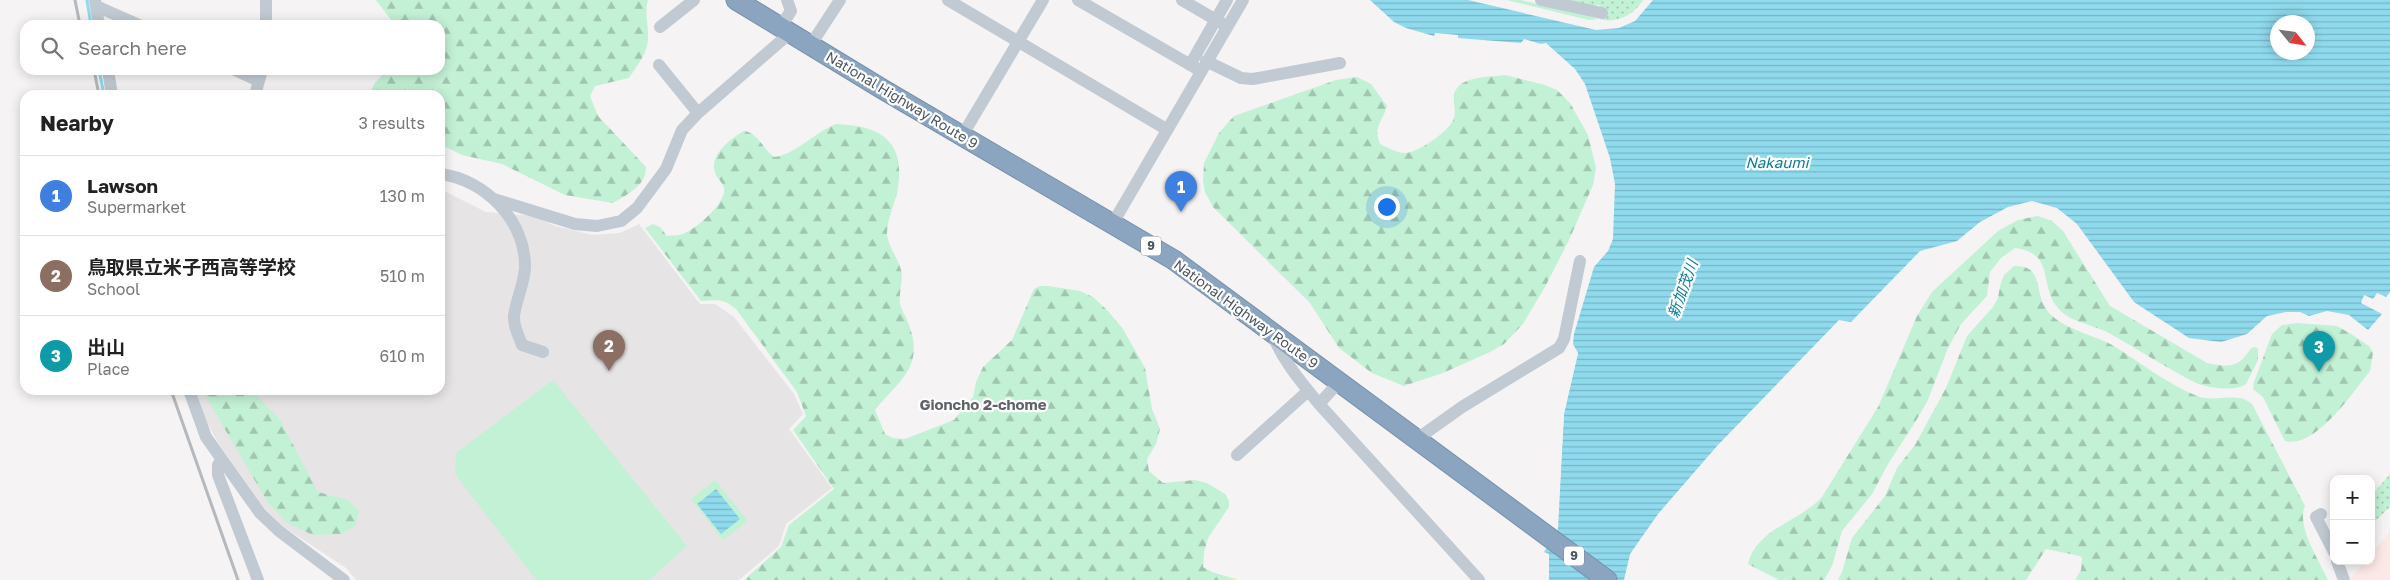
<!DOCTYPE html>
<meta charset="utf-8">
<style>
:root{--surface:#fff;--page:#f2f2f2;--text:#222;--muted:#767676;--line:#e0e0e0;--accent:#7c3aed}
body{margin:0;font-family:"Golos Text","Noto Sans JP",sans-serif;background:var(--page);color:var(--text)}
.controls{position:absolute;right:15px;bottom:15px;display:grid;overflow:hidden;border-radius:10px;box-shadow:0 2px 12px #0003}
.controls button{width:45px;height:45px;display:grid;place-items:center;padding:0;border:0;border-bottom:1px solid var(--line);background:var(--surface);color:var(--text);font:25px sans-serif}
.compass{position:absolute;left:2270px;top:15px;width:45px;height:45px;border-radius:50%;background:var(--surface);box-shadow:0 2px 12px #0003;rotate:120deg}
.you{position:absolute;left:1386px;top:206px;width:18px;height:18px;margin:-12px;border:4px solid #fff;border-radius:50%;background:#1a73e8;box-shadow:0 0 0 8px #1a73e833}
.badge{display:grid;place-items:center;width:32px;height:32px;border-radius:50%;background:var(--accent);color:#fff;font-size:16px;font-weight:700}
.pin{position:absolute;translate:-50% -41px;filter:drop-shadow(0 1px 2px #0008)}
.pin::after{content:'';position:absolute;top:26px;width:18px;height:15px;background:inherit;clip-path:polygon(0 0,100% 0,50% 100%)}
.list{margin:0;padding:0;list-style:none}
h2{display:flex;justify-content:space-between;align-items:center;height:65px;margin:0;padding:0 20px;font-size:21px}
h2 small{font-size:16px;font-weight:400;color:var(--muted)}
.list li{display:grid;grid-template-columns:32px 1fr auto;gap:15px;align-items:center;box-sizing:border-box;height:80px;padding:0 20px;border-top:1px solid var(--line)}
.list b{display:block;font-size:19px;white-space:nowrap}
.list p{margin:0;font-size:16px;white-space:nowrap;color:var(--muted)}
.list em{font-size:16px;font-style:normal;color:var(--muted)}
.icon{flex:none;width:28px;height:28px;fill:none;stroke:currentColor;stroke-width:2;stroke-linecap:round;stroke-linejoin:round}
.map{position:relative;flex:none;width:2390px;height:580px;overflow:hidden}
.search{position:absolute;background:var(--surface);box-shadow:0 2px 12px #0003;left:20px;top:20px;width:425px;height:55px;display:flex;align-items:center;gap:12px;box-sizing:border-box;padding:0 18px;border-radius:15px;color:var(--muted);font-size:19px}
.panel{position:absolute;background:var(--surface);box-shadow:0 2px 12px #0003;left:20px;top:90px;width:425px;height:305px;border-radius:15px}
.map>svg:first-child{display:block}
.education{fill:#e6e4e5}
.medical{fill:#fce8e6}
.green{fill:#c3f1d5}
.forest{fill:url(#forest-firs)}
.park{fill:url(#park-dots)}
.water{fill:url(#water-rules);fill-rule:evenodd}
.pier{fill:#f5f3f3}
.lines{fill:none;stroke-linecap:round;stroke-linejoin:round}
.stream{stroke:#90daee;stroke-width:3}
.highway-casing{stroke:#7690ad;stroke-width:21}
.minor{stroke:#c1cad2;stroke-width:12}
.highway{stroke:#8ba5c1;stroke-width:19}
.rail{stroke:#b5b8bd;stroke-width:3}
.labels{text-anchor:middle;stroke-width:4.5;stroke-linejoin:round;paint-order:stroke}
.shield{fill:#fff;stroke:#808990;stroke-width:1}
.shield-label{font-size:12px;font-weight:bold;fill:#4a5661}
.street-label{font-size:14px;fill:#4a5661;stroke:#fff}
.water-label{font-size:15px;font-style:italic;fill:#0c7c9b;stroke:#fff}
.neighbourhood-label{font-size:15px;font-weight:bold;fill:#5f6368;stroke:#fff}
</style>
<div class="map">
<svg width="2390" height="580" viewBox="0 0 2390 580">
<defs>
<pattern id="forest-firs" width="22" height="20" patternUnits="userSpaceOnUse" patternTransform="scale(1.25)"><rect width="22" height="20" fill="#c3f1d5"/><path d="M5 1l3.5 6h-7zM16 11l3.5 6h-7z" fill="#a0c6b0"/></pattern>
<pattern id="park-dots" width="8" height="8" patternUnits="userSpaceOnUse" patternTransform="scale(1.25)"><rect width="8" height="8" fill="#c3f1d5"/><path d="M2 2h.1M6 6h.1" fill="none" stroke="#a0c6b0" stroke-width="1.8" stroke-linecap="round"/></pattern>
<pattern id="water-rules" width="6" height="5" patternUnits="userSpaceOnUse" patternTransform="scale(1.25)"><rect width="6" height="5" fill="#90daee"/><path d="M0 2.5h6" fill="none" stroke="#78b4c4"/></pattern>
</defs>
<rect width="100%" height="100%" fill="#f5f3f3"/>
<!-- education -->
<path class="education" d="M440,191H444L486,212L535,216L555,226L593,235L620,233L639,224L700,304H715L734,317L794,394L803,414L789,429L832,488L786,524L779,546L739,580H356L346,568L284,527L264,508L219,444L206,421L196,390H440Z"/>
<!-- medical -->
<path class="medical" d="M2390,532V580H2350L2365,561H2371V554Z"/>
<!-- green -->
<path class="green" d="M1507,0H1521L1591,16L1598,19L1589,20Z
M553,380L687,546L649,580H536L455,474L456,453Z
M715,480L748,521L723,540L691,499Z"/>
<!-- forest -->
<path class="forest" d="M376,0H648C644,14 649,25 648,39C648,53 636,67 629,78L595,86L590,96L598,116L646,167C646,186 628,194 613,203L565,195L502,164L462,155L440,144V95L369,94L375,83L387,70H440V25H395Z
M1505,75L1545,85L1557,90L1570,103L1588,135L1596,168L1593,185L1569,240L1546,285L1523,324L1504,344L1490,352L1443,373L1404,386L1372,373L1339,348L1310,303L1213,207L1205,192L1203,181L1204,163L1219,133L1234,116L1336,80L1357,77L1371,84L1387,106C1382,123 1373,126 1380,144C1388,148 1397,153 1406,153C1419,152 1450,131 1454,118C1457,108 1450,97 1457,88C1466,76 1492,77 1505,75Z
M836,124C883,126 907,142 897,193C894,205 887,221 887,234C888,246 898,258 901,270C904,282 897,295 901,307C903,313 907,319 909,325C925,368 898,381 875,410L885,434L893,438L905,439L954,420L973,397L976,382L983,367L1012,340L1034,289L1040,286H1048L1080,291L1093,297L1108,311L1123,329L1145,368L1152,409L1160,429L1156,444L1147,459L1149,471L1163,483L1195,480L1207,483L1225,494L1229,501V507L1208,538L1204,552L1203,567L1212,572L1238,580H744L781,547L789,525L834,489L793,430L806,416L797,392L736,309C723,298 718,300 701,301L645,228L653,224L660,227L667,236C672,235 678,236 683,234C696,229 727,203 724,188C723,183 718,179 716,175C707,156 730,139 744,131C757,132 764,150 774,157C795,155 815,132 836,124Z
M2038,216L2052,221L2063,231L2110,306L2207,363C2222,366 2236,369 2246,355C2250,351 2249,348 2255,347L2258,349V360L2246,384C2234,392 2209,388 2196,383C2166,368 2138,349 2109,333C2094,325 2069,322 2058,308C2038,285 2056,253 2015,248L2001,258L1990,272L1987,296L1961,324L1948,348L1927,402L1914,424L1888,464L1872,494L1842,531L1832,566L1824,580H1779L1748,564C1756,529 1799,522 1822,497L1878,407L1917,316L1932,292L1998,231L2018,220Z
M2014,266C2044,265 2034,291 2046,309C2052,318 2064,325 2074,329C2086,335 2100,338 2112,345C2140,362 2167,384 2197,396C2215,403 2238,391 2252,404L2305,506C2296,526 2319,560 2328,580H2075L2081,570L2082,558L2080,556L2046,549L2026,580H1838L1842,572L1852,538L1885,496L1897,468L1915,445L1946,388L1967,336L1993,307L1998,298L2000,286L2004,275Z
M2297,323L2337,326L2351,334L2369,346L2373,353L2370,371C2353,392 2316,449 2285,441L2263,397L2253,389L2254,382L2272,334L2282,325Z
M202,390H250L279,418L318,492L348,500L359,511L355,526L341,534L313,535L287,523L267,501Z"/>
<!-- park -->
<path class="park" d="M1562,0H1643C1634,15 1616,24 1599,19L1600,5L1586,6Z
M2390,474V507L2375,521L2371,518V496Z"/>
<!-- water -->
<path class="water" d="M1370,0H1468L1596,30L1619,28L1635,21L1653,0H2390V292L2386,297L2377,293L2373,299L2364,295L2361,303L2382,314L2368,330L2349,315L2327,311L2309,316L2300,312H2286L2267,316L2247,334L2221,342L2189,338L2134,302L2077,224L2057,208L2032,201L2008,207L1980,222L1957,241L1920,251L1851,322L1839,320L1717,446L1658,514L1630,554L1624,580H1549V554L1544,552L1558,529L1564,413L1578,353L1573,344L1574,334L1594,267L1608,251L1613,239L1615,184L1610,158L1585,84L1575,69L1546,43L1541,44L1524,39L1521,43L1458,38V35L1435,33L1434,36L1406,28L1394,22ZM2278,22H2308V52H2278Z
M716,489L740,519L721,534L697,504Z"/>
<!-- pier -->
<path class="pier" d="M1575,352L1578,353L1564,414L1558,516L1555,515L1562,413Z"/>
<g class="lines">
<!-- stream -->
<path class="stream" d="M87,0L91,25
M99,70L104,95"/>
<defs>
<path id="highway" d="M736,0L884,90L1174,260L1607,580"/>
</defs>
<!-- highway casing -->
<use href="#highway" class="highway-casing"/>
<!-- minor -->
<path class="minor" d="M95,0L99,25
M948,0L1166,129
M1078,0L1201,71
M1182,0L1223,24
M1541,0L1602,13
M96,6L139,25
M266,25V0
M660,27L694,0
M780,27L791,11L787,0
M810,46L840,0
M1206,61L1241,78L1253,79L1340,63
M659,65L698,113
M1190,65L1227,0
M108,70L112,95
M235,70L259,81
M255,95L262,70
M962,136L1043,0
M440,174C485,179 526,221 525,268C524,284 516,300 514,316C513,326 519,336 522,345L543,352
M494,199L575,224L597,226L621,221L637,208L666,169L682,130L698,113L790,33
M1113,223L1243,0
M1272,334C1283,361 1301,382 1319,404L1339,382
M189,390L206,437L260,513L279,531L344,580
M1319,404L1479,580
M1417,439L1462,407L1559,348L1564,339L1580,261
M1237,455L1308,391
M221,460L218,465V475L258,580
M2321,514L2316,517L2334,552
M2337,561L2344,580"/>
<!-- highway -->
<use href="#highway" class="highway"/>
<!-- rail -->
<path class="rail" d="M75,0L80,25
M94,70L99,95
M171,390L238,580"/>
</g>
<g class="labels">
<!-- shield labels -->
<g class="shield">
<rect x="1141" y="236.5" width="20" height="19" rx="4"/>
<rect x="1564" y="546.5" width="20" height="19" rx="4"/>
</g>
<g class="shield-label">
<text x="1151" y="250">9</text>
<text x="1574" y="560">9</text>
</g>
<!-- street labels -->
<g class="street-label">
<text transform="translate(902 100) rotate(31)" y="5">National Highway Route 9</text>
<text transform="translate(1246 314) rotate(36)" y="5">National Highway Route 9</text>
</g>
<!-- water labels -->
<g class="water-label">
<text x="1777" y="168">Nakaumi</text>
<text transform="translate(1683 289) rotate(-70)" y="5">新加茂川</text>
</g>
<!-- neighbourhood labels -->
<g class="neighbourhood-label">
<text x="983" y="410">Gioncho 2-chome</text>
</g>
</g>
</svg>
<div class="controls">
<button>+</button>
<button>−</button>
</div>
<svg class="compass" viewBox="-18 -18 36 36"><path d="M0-13l5 13h-10z" fill="#e53935"/><path d="M0 13l5-13h-10z" fill="#767676"/></svg>
<div class="you"></div>
<div class="pin badge" style="left:1181px;top:212px;background:#3f7fe0">1</div>
<div class="pin badge" style="left:609px;top:371px;background:#8d6e63">2</div>
<div class="pin badge" style="left:2319px;top:372px;background:#0f9aa8">3</div>
<div class="search"><svg class="icon" aria-label="search" viewBox="0 0 24 24"><circle cx="10" cy="10" r="6"/><path d="M15 15l6 6"/></svg>Search here</div>
<section class="panel">
<h2>Nearby<small>3 results</small></h2>
<ul class="list">
<li><span class="badge" style="background:#3f7fe0">1</span><div><b>Lawson</b><p>Supermarket</p></div><em>130 m</em></li>
<li><span class="badge" style="background:#8d6e63">2</span><div><b>鳥取県立米子西高等学校</b><p>School</p></div><em>510 m</em></li>
<li><span class="badge" style="background:#0f9aa8">3</span><div><b>出山</b><p>Place</p></div><em>610 m</em></li>
</ul>
</section>
</div>
